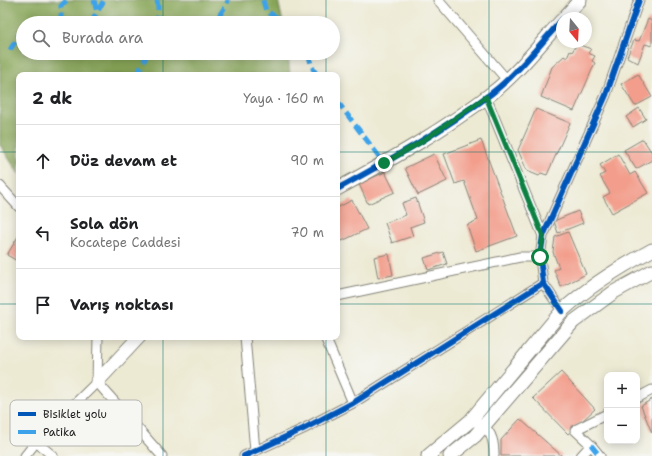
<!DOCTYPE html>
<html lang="tr">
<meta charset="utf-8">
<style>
:root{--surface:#fff;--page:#f6f6f6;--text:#202124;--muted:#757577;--line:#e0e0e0}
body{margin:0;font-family:"Shantell Sans",sans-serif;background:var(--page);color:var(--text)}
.controls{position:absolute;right:12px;bottom:12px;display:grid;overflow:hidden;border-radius:8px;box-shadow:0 2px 10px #0003}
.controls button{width:36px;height:36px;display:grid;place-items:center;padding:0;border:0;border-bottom:1px solid var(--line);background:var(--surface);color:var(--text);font:20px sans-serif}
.compass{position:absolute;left:556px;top:12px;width:36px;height:36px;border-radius:50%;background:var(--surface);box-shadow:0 2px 10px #0003;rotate:162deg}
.stop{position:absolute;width:12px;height:12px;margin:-9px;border:3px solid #0b8043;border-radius:50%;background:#fff}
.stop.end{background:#0b8043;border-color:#fff;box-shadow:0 1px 4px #0008}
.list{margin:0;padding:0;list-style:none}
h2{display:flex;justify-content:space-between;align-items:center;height:52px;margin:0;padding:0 16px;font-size:17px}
h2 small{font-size:13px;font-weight:400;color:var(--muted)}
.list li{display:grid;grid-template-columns:26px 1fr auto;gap:12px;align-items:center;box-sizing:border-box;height:72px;padding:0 16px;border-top:1px solid var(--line)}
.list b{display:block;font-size:15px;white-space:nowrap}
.list p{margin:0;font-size:13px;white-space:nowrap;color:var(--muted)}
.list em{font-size:13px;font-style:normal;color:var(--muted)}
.icon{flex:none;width:22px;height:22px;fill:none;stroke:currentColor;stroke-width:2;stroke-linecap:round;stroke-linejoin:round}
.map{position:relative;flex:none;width:652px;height:456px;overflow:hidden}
.search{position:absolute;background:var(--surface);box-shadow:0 2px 10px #0003;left:16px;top:16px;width:324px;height:44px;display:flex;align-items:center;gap:10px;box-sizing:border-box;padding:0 14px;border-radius:22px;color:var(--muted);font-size:15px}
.panel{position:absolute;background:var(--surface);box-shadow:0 2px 10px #0003;left:16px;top:72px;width:324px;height:268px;border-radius:8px}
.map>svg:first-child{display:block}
.forest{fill:#86a457;stroke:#51603a}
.building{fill:#f39e8c}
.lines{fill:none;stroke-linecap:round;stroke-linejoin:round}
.street-casing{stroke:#848378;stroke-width:11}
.secondary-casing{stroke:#848378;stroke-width:15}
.street{stroke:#fff;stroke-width:9}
.secondary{stroke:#fff;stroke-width:13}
.quiet{stroke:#3da2ea;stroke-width:5;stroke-dasharray:10 5;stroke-linecap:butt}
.cycleway-casing{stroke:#f6f6f2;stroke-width:8}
.cycleway{stroke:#0057b8;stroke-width:6}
.route{stroke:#0b8043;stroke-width:5}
.grid{fill:none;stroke:#0f766e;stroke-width:1;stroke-opacity:0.55}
.key{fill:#f6f6f2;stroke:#b5b5b2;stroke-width:1}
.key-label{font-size:11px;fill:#1c1c1c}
</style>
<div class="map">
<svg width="652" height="456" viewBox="0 0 652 456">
<rect width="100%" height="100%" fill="#f6f6f2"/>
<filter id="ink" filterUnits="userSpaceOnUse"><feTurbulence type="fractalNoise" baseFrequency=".025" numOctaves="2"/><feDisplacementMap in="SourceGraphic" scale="8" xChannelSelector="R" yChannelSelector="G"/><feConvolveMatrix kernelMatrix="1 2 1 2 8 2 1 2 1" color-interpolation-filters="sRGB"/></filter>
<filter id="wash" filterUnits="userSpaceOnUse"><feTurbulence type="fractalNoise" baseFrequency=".012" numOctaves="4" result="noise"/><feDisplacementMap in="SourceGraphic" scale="16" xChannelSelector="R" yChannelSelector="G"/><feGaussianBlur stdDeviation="0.9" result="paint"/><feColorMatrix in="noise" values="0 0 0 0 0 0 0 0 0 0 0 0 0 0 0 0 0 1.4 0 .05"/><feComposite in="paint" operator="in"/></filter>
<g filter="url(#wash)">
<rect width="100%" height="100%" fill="#edead4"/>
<!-- forest -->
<path class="forest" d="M0,0H278L283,23H23V53H288L290,75H19V174L0,145Z"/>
<g id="blocks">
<!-- building -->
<path class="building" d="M648,19L652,21V46L645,44L638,63L627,57L634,40L639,41Z
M577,44L591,49L588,53L595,56L592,61L595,63L574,111L541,97L552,67L564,56L567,58L570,51L572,52Z
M638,74L652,97L635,106L621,84Z
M639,108L646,119L633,127L626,117Z
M536,109L570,123L547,175L541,173L539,176L527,171L518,150Z
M643,139L652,153V160L636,169L624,150Z
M481,140L517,236L476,251L467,225L478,220L464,181L455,184L444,154Z
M434,154L447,181L418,195L405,168Z
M618,154L630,175L635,172L648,193L612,213L603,197L610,193L600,176L605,173L600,165Z
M385,172L395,192L368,204L359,184Z
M416,198L424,222L410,227L413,236L392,243L385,223L406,215L402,203Z
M352,200L367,229L342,241L337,231V208Z
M578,211L583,223L558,233L554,221Z
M568,232L586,274L561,287L554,270L559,268L553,252L555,237Z
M19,235V262L7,255Z
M443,252L447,264L428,270L424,258Z
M389,254L393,275L378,278L374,257Z
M561,372L595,409L568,434L533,398Z
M652,399V433L641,406Z
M520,419L562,456H501V440Z"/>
</g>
</g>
<g filter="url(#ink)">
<use href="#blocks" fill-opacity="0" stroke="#848378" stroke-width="1"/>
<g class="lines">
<defs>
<path id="street" d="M438,0L507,80
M486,97L543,236
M0,186L19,207
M337,296L520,257H540
M562,311L543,283L540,257L543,236L606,95L639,0
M98,337L97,382L162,456
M245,337L255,451
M325,337L353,403
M637,398L652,390
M470,421C474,422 480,423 483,426C493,433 494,445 494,456
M36,442L53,456
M591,445L600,456
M25,456L36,442L97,382
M244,456L303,429L353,403L543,283
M581,456L591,445L575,430L607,414"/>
<path id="secondary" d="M564,18L580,0
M337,189C390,160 444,130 492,93C517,74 541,43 562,20
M97,382L139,337
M428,456L470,421L562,311C589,286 620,267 652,250
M450,456L475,436L573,322L614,292L652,271"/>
</defs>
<!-- street casing -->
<use href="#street" class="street-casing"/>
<!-- secondary casing -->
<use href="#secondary" class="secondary-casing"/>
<!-- street -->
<use href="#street" class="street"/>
<!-- secondary -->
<use href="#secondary" class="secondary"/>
<!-- quiet -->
<path class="quiet" d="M94,0L97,13
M157,0L158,7V23
M263,0L266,11L287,23
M219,16L227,4L228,0
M46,23L61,18
M63,23L61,18V6L67,0
M91,23L104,0
M10,50L19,35L23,33
M308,53L312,67L317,75
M137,75L148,53
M337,101L384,163
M591,445L600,456"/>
<defs>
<path id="cycleway" d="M337,189C390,160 444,130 492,93C517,74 541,43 562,20
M562,311L543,283L540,257L543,236L606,95L639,0
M244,456L303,429L353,403L543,283"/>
</defs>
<!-- cycleway casing -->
<use href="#cycleway" class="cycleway-casing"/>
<!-- cycleway -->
<use href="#cycleway" class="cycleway"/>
</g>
</g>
<g class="lines" filter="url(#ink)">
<!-- route -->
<path class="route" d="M384,163L421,142L486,97L543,236L540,257"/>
</g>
<!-- grid -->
<path class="grid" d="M163,0V23M326,0V23M489,0V456M163,53V75M326,53V75M0,152H19M337,152H652M0,304H19M337,304H652M163,337V456M326,337V456"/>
<!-- legend -->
<rect x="10" y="400" width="132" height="46" rx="6" class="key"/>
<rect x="18" y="412" width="18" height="4" fill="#0057b8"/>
<rect x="18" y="430" width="18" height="4" fill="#3da2ea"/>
<g class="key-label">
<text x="43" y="418">Bisiklet yolu</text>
<text x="43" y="436">Patika</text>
</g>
</svg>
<div class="controls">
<button>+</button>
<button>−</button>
</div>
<svg class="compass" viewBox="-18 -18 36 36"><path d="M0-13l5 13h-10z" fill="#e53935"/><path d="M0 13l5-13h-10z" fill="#757577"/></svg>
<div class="stop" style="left:540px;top:257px"></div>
<div class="stop end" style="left:384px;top:163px"></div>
<div class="search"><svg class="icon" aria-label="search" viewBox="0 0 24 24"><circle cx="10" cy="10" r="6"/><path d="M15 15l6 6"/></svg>Burada ara</div>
<section class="panel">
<h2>2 dk<small>Yaya · 160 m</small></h2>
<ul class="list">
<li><svg class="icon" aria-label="ahead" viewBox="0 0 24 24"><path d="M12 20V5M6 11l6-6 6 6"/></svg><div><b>Düz devam et</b></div><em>90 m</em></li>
<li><svg class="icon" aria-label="left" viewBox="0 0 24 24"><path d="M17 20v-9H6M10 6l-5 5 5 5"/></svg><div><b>Sola dön</b><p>Kocatepe Caddesi</p></div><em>70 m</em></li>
<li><svg class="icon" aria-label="arrive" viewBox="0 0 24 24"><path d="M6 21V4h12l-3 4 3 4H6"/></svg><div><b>Varış noktası</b></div></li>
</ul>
</section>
</div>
